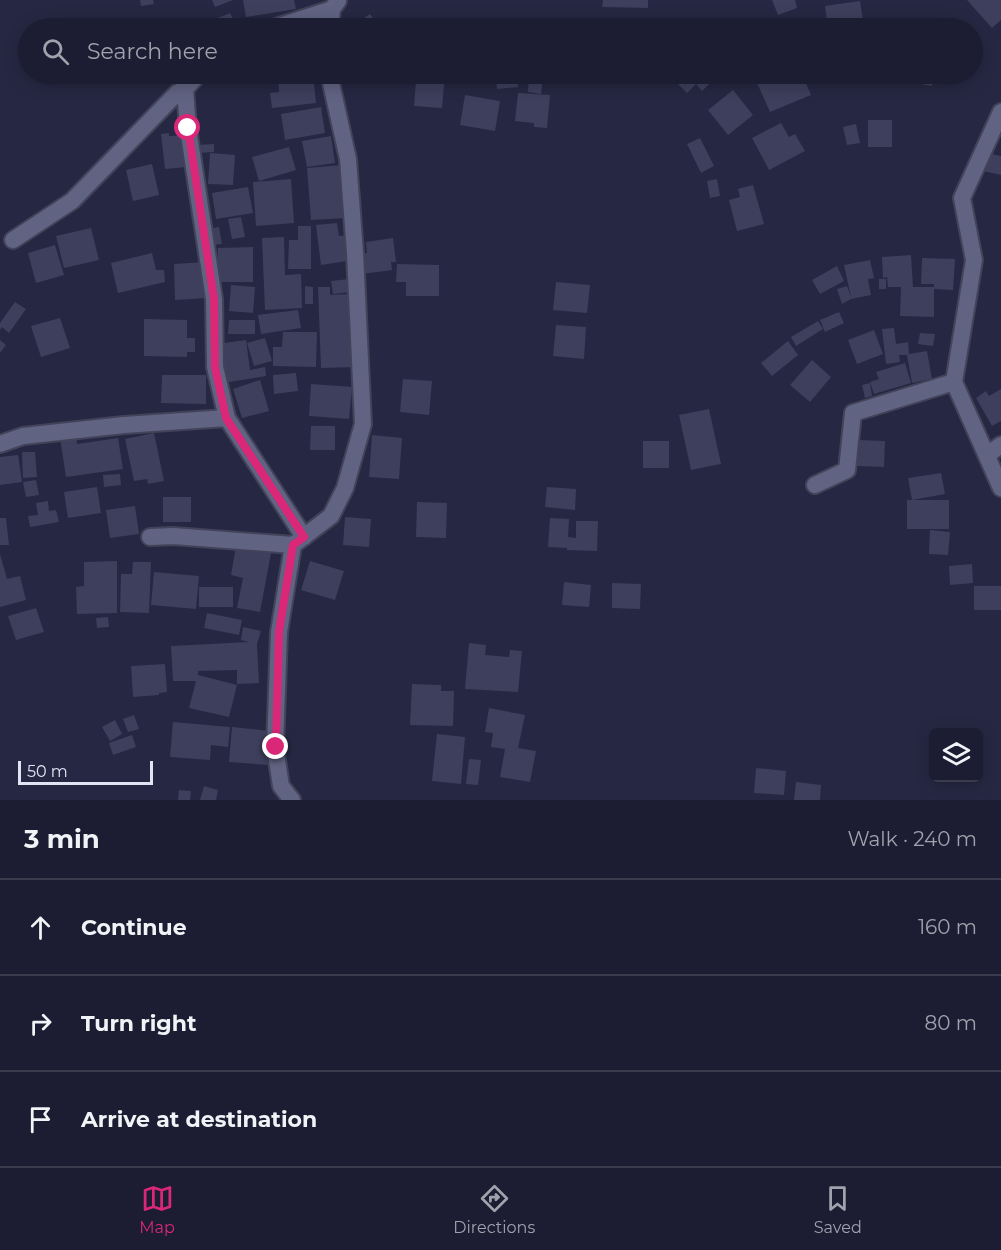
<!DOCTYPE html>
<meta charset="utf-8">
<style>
:root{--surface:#1c1d32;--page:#25263a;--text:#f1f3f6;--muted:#a0a2ac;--line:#3a3b4d;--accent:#db2777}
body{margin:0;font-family:Montserrat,sans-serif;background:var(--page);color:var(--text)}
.controls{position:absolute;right:18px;bottom:18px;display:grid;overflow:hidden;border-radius:9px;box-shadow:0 3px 15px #0003}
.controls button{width:54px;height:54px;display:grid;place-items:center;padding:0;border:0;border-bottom:2px solid var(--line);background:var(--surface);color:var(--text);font:30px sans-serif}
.scale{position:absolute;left:18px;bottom:15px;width:135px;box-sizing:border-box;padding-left:6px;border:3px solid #e2e4f6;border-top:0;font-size:16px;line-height:21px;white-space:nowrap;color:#e2e4f6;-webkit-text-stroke:4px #262742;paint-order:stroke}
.stop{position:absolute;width:18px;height:18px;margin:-14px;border:4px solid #db2777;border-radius:50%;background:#fff}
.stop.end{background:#db2777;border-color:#fff;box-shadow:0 2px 6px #0008}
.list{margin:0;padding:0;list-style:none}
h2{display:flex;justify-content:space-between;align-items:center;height:78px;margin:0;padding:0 24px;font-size:26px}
h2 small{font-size:20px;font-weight:400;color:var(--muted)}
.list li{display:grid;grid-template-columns:39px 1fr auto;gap:18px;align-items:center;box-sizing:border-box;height:96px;padding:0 24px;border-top:2px solid var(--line)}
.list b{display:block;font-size:22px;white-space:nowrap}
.list em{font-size:20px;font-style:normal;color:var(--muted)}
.icon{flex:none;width:33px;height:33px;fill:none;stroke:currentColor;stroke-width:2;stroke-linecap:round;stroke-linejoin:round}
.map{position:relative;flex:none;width:1001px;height:800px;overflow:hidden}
.search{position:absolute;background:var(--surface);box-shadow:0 3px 15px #0003;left:18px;right:18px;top:18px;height:66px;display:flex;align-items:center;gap:15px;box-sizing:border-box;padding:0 21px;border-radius:33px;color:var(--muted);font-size:22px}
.sheet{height:366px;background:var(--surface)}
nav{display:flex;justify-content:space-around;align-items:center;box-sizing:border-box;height:84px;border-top:2px solid var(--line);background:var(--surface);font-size:16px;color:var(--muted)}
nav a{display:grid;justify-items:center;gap:3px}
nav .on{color:var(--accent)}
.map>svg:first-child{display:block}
.building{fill:#3d3f5c}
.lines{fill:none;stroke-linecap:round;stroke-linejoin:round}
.street-casing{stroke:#424259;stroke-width:20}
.street{stroke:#606382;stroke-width:16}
.route{stroke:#db2777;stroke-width:8}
</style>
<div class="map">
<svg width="1001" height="800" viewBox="0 0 1001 800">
<rect width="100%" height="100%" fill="#262742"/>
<!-- building -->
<path class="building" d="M140,0H153L154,4L141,6Z
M212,0H233L215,7Z
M243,0H294L296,9L246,17Z
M603,0H648V8L602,7Z
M772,0H795L797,8L778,15Z
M967,0H1001V20L992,28Z
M860,1L864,27L828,28L825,6Z
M230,13L235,23L244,20L248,28H203L201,25Z
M370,14L375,21L364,28H360L357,23Z
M250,74H273V78L250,79Z
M298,74H313L316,103L272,108L270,93L279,92L278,75Z
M435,74H445L442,108L414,106L416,81L435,82Z
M501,74H517L518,87L497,89L496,75Z
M683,74H720L702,91L696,84L687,93L675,81Z
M780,74H802L811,95L770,112L757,83Z
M830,74H853V77L832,82Z
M859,74H876V78H858Z
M878,74H934L932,86L878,77Z
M529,77L543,78L541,94L528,92Z
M733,90L753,115L728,135L708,110Z
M518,93L550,95L547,128L534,127V123L515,121Z
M465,95L500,101L495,131L460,125Z
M321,107L325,133L285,140L281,114Z
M868,120H892V147H868Z
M781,123L789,137L795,134L805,151L769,170L752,138Z
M856,124L860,143L847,145L843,127Z
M169,133V136L183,135L187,167L165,169L161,134Z
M331,136L335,163L307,167L302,141Z
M700,138L714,166L701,173L687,144Z
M214,144V152L197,153L196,145Z
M289,147L296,170L259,181L252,157Z
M983,152L1001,156V175L979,170Z
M210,153L235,155L233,185L208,184Z
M152,164L159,195L133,201L126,170Z
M343,165L347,218L311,220L307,168Z
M291,179L294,223L256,226L253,182Z
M717,179L720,196L710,198L707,181Z
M753,185L764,224L737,231L729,200L740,197L738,189Z
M248,187L253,213L216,219L212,193Z
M241,217L245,237L232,239L228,219Z
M337,223L339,236L351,235L354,260L321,265L316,225Z
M298,226H311V269H288L289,240H298Z
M219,227L222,244L211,245L208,229Z
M91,228L99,260L64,268L56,236Z
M284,237L285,275L301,274L302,308L265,310L262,238Z
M393,238L396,262H391L392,270L362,274L360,254L367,253L366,242Z
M55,245L64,275L36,283L28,253Z
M253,247V282H218V248Z
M152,253L156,270H164L165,282L118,293L111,263Z
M911,255L913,287H934V284H921L922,258L955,259L953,290L934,289V317L900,316L901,287H888L887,277L883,278L882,257Z
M870,260L874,278L868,279L871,295L851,299L842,304L837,289L847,286L851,297L844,265Z
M206,262L208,298L175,300L174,264Z
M397,264L439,265V296H406V282H396Z
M837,266L844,281L820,294L812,280Z
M349,279L351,292L333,294L331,281Z
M879,279H886V289H879Z
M556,282L590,285L587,313L553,310Z
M231,285L255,287L253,313L229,311Z
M305,286L313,287V304H305Z
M318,287H330V295H327L352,294L355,367L321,368Z
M15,302L26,309L9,333L2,327L0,330V323Z
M298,310L301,328L261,334L258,315Z
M839,312L844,323L825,332L820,320Z
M60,318L70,348L41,357L31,326Z
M144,319L187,320V338H195V352H187V357L144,356Z
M229,320H255V334H228Z
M818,321L823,329L796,346L791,337Z
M556,325L586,327L584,359L553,356Z
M894,328L896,344L908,342L909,354L927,351L932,379L912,383L907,355H899L900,362L886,364L882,329Z
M874,330L883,354L857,364L848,340Z
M283,332H317L316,367L273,366V347H282Z
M920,333L935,334L933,346L918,344Z
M265,338L272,361L254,366L247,343Z
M0,340L6,345L0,353Z
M246,340L250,370L265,367L266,376L223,383L217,344Z
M788,341L798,355L772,376L761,363Z
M812,360L831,377L810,402L790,385Z
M905,363L911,383L874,394L870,382L879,379L876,372Z
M296,373L298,391L274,394L273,375Z
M162,375H206V404L161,403Z
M403,379L432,381L429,415L400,412Z
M260,380L269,411L242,418L233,389Z
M870,383L872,396L865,398L862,385Z
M311,384L352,387L349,419L309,416Z
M1001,389V421L992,426L976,398L986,391L989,396Z
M709,409L721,464L691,470L679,415Z
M311,426H335V450H310Z
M154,433L164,481L148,484L147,479L134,481L125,439Z
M372,435L402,438L399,479L369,477Z
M76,436L77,444L118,438L123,469L66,477L60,438Z
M858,440L885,441L884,467L857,466Z
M643,441H669V468H643Z
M22,452H35L37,477L23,478Z
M18,455L22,482L0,485V457Z
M941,473L945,494L912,500L908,478Z
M120,474L121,485L104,487L103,475Z
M36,480L39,495L26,497L23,482Z
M97,487L101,513L68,518L64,492Z
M547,487L576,489L575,510L545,507Z
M163,497H191V522H163Z
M907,500H949V529H907Z
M48,501L49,511L56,510L59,522L30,527L28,516L38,515L36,503Z
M417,502L447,503L446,538L416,537Z
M135,506L139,534L110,538L106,510Z
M345,517L371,519L369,547L343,545Z
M0,518H6L9,545H0Z
M550,518L569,519L568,537L576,538V521H598L597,551L567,550V548L548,547Z
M930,530L950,532L948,555L929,554Z
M236,546L271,553L260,612L237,608L243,578L231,575Z
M0,554L7,579L20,576L26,600L0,607Z
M117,561V613L77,614L76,587L84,586V562Z
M310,561L344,571L335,600L301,590Z
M133,562H151L149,613L120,612L121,574H132Z
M972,564L973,583L950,585L949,566Z
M154,572L199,576L196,609L151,605Z
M564,582L591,585L589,607L562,605Z
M612,583L641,584L640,609L612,608Z
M974,586H1001V610H974Z
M199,587H233V607H199Z
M36,608L44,632L16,640L8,616Z
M207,613L242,620L239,635L204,628Z
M108,617L109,627L97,628L96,618Z
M243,627L261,631L257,644L259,683L237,684V670L198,671V675L237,685L229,717L189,708L196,681H173L171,646L249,642L241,640Z
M469,643L486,645L485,655L509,657L510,650L522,651L518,692L465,689Z
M165,664L167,692L159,693V695L133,697L131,666Z
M412,684L441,685V691H454L453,726L410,725Z
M489,708L525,715L518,748L536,751L530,782L500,777L505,749L491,747L493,733L485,732Z
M134,715L139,729L128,732L123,719Z
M115,720L122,734L110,741L102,727Z
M173,722L230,727L228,747L211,745L210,760L170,757Z
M232,727L271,731L268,765L229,762Z
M437,734L465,737L461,784L432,781Z
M132,735L136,747L113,755L109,743Z
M469,759L481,760L478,785L466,784Z
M756,768L786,771L784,795L754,793Z
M796,782L821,785L820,800H794Z
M204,786L218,790L216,800H200Z
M179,790L191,791L190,800H178Z"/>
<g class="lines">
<defs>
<path id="street" d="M273,28L332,9
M330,28L332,9L338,1
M199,74L185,89L188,128L214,299L215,367L227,418L304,537
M1001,112L962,198L974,260L954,382L1001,488
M13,240L72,201L177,93L185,89
M0,444L23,436L124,425L227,418
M987,455L1001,445
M815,485L847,470L853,413L954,382
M150,537L173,536L293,545
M292,800L281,786L275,747L279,632L293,545L331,516L345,488L363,424L355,253L348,159L329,74"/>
</defs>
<!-- street casing -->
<use href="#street" class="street-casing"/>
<!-- street -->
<use href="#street" class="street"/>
</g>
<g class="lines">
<!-- route -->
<path class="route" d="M188,128L214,299L215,367L226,418L304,537L293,545L279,632L276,747"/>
</g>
</svg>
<div class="controls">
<button><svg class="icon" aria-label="layers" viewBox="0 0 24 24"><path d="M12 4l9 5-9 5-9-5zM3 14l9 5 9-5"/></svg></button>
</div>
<div class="scale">50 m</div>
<div class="stop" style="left:188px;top:128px"></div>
<div class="stop end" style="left:276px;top:747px"></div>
<div class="search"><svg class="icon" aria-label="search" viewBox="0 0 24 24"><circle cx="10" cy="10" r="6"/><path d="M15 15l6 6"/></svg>Search here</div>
</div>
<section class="sheet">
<h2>3 min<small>Walk · 240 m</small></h2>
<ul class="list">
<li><svg class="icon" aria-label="ahead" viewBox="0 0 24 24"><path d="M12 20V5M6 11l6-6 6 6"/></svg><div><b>Continue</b></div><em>160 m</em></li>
<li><svg class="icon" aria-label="right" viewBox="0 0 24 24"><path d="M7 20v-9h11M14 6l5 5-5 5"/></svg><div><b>Turn right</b></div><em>80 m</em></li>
<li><svg class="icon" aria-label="arrive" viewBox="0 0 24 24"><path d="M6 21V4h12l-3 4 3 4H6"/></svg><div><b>Arrive at destination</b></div></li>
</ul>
</section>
<nav>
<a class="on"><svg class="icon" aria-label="map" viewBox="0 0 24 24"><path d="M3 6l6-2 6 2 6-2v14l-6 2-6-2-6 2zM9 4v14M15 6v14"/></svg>Map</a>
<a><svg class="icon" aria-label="directions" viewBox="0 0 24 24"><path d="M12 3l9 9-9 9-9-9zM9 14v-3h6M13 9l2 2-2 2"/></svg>Directions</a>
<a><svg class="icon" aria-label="saved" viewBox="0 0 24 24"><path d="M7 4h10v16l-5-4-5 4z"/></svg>Saved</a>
</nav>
